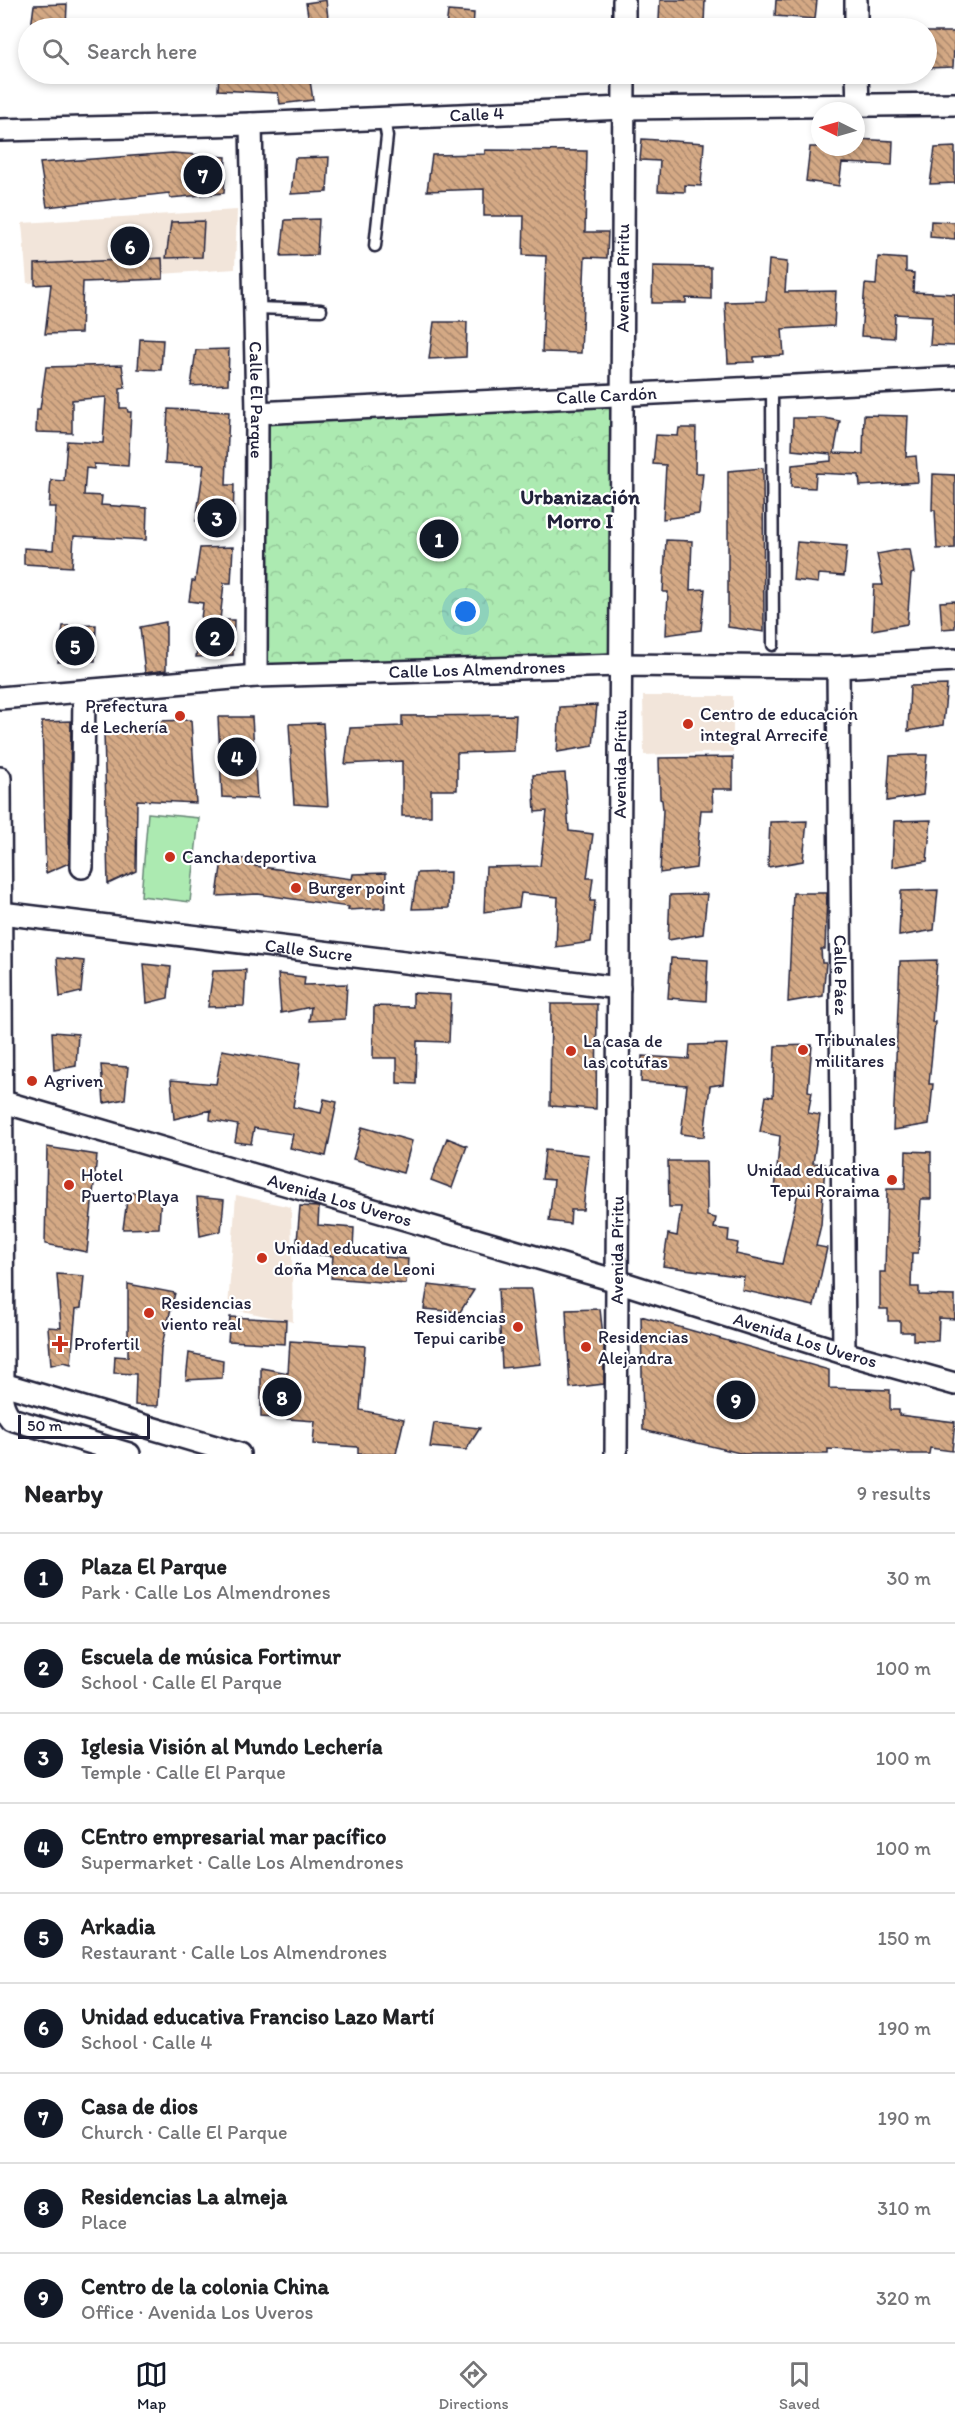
<!DOCTYPE html>
<meta charset="utf-8">
<style>
:root{--surface:#fff;--page:#f2f2f2;--text:#202124;--muted:#757577;--line:#e0e0e0;--accent:#111827}
body{margin:0;font-family:Itim,sans-serif;background:var(--page);color:var(--text)}
.compass{position:absolute;left:811px;top:102px;width:54px;height:54px;border-radius:50%;background:var(--surface);box-shadow:0 3px 9px #0003;rotate:275deg}
.scale{position:absolute;left:18px;bottom:15px;width:132px;box-sizing:border-box;padding-left:6px;border:3px solid #22223b;border-top:0;font-size:16px;line-height:21px;white-space:nowrap;color:#22223b;-webkit-text-stroke:4px #fff;paint-order:stroke}
.you{position:absolute;left:466px;top:612px;width:21px;height:21px;margin:-15px;border:4px solid #fff;border-radius:50%;background:#1a73e8;box-shadow:0 0 0 9px #1a73e833}
.badge{display:grid;place-items:center;width:39px;height:39px;border-radius:50%;background:var(--accent);color:#fff;font-size:20px;font-weight:700}
.pin{position:absolute;translate:-50% -50%;border:3px solid #fff;box-shadow:0 2px 6px #0006}
.list{margin:0;padding:0;list-style:none}
h2{display:flex;justify-content:space-between;align-items:center;height:78px;margin:0;padding:0 24px;font-size:26px}
h2 small{font-size:20px;font-weight:400;color:var(--muted)}
.list li{display:grid;grid-template-columns:39px 1fr auto;gap:18px;align-items:center;box-sizing:border-box;height:90px;padding:0 24px;border-top:2px solid var(--line)}
.list b{display:block;font-size:22px;white-space:nowrap}
.list p{margin:0;font-size:20px;white-space:nowrap;color:var(--muted)}
.list em{font-size:20px;font-style:normal;color:var(--muted)}
.icon{flex:none;width:33px;height:33px;fill:none;stroke:currentColor;stroke-width:2;stroke-linecap:round;stroke-linejoin:round}
.map{position:relative;flex:none;width:955px;height:1454px;overflow:hidden}
.search{position:absolute;background:var(--surface);box-shadow:0 3px 9px #0003;left:18px;right:18px;top:18px;height:66px;display:flex;align-items:center;gap:15px;box-sizing:border-box;padding:0 21px;border-radius:33px;color:var(--muted);font-size:22px}
.sheet{height:888px;background:var(--surface)}
nav{display:flex;justify-content:space-around;align-items:center;box-sizing:border-box;height:84px;border-top:2px solid var(--line);background:var(--surface);font-size:16px;color:var(--muted)}
nav a{display:grid;justify-items:center;gap:3px}
nav .on{color:var(--accent)}
.map>svg:first-child{display:block}
.built{fill:#f2e5da}
.park{fill:url(#park-crowns);stroke:#678676;stroke-width:1.5}
.pitch{fill:#aceab1;stroke:#678676;stroke-width:1.5}
.building{fill:url(#building-back-hatch);stroke:#22223b;stroke-width:1.5}
.lines{fill:none;stroke-linecap:round;stroke-linejoin:round}
.service-casing{stroke:#22223b;stroke-width:15}
.minor-casing{stroke:#22223b;stroke-width:26}
.service{stroke:#fff;stroke-width:10}
.minor{stroke:#fff;stroke-width:21}
.poi-dot{fill:#c8321e;stroke:#fff;stroke-width:2}
.labels{text-anchor:middle;stroke-width:4.5;stroke-linejoin:round;paint-order:stroke}
.street-label{font-size:18px;fill:#22223b;stroke:#fff}
.poi-label{font-size:18px;fill:#22223b;stroke:#fff;text-anchor:start}
.quarter-label{font-size:21px;font-weight:bold;fill:#22223b;stroke:#fff}
</style>
<div class="map">
<svg width="955" height="1454" viewBox="0 0 955 1454">
<defs>
<pattern id="park-crowns" width="20" height="18" patternUnits="userSpaceOnUse" patternTransform="scale(1.5)"><rect width="20" height="18" fill="#aceab1"/><path d="M2 6a3 3 0 1 1 6 0M12 15a3 3 0 1 1 6 0" fill="none" stroke="#94c899"/></pattern>
<pattern id="building-back-hatch" width="6" height="6" patternUnits="userSpaceOnUse" patternTransform="scale(1.5)"><rect width="6" height="6" fill="#d4a985"/><path d="M-1 5l2 2M0 0l6 6M5-1l2 2" fill="none" stroke="#ac896e"/></pattern>
</defs>
<rect width="100%" height="100%" fill="#fff"/>
<filter id="ink" filterUnits="userSpaceOnUse"><feTurbulence type="fractalNoise" baseFrequency=".0167" numOctaves="2"/><feDisplacementMap in="SourceGraphic" scale="12" xChannelSelector="R" yChannelSelector="G"/><feConvolveMatrix kernelMatrix="1 2 1 2 8 2 1 2 1" color-interpolation-filters="sRGB"/></filter>
<g filter="url(#ink)">
<!-- built -->
<path class="built" d="M237,210L235,269L27,283L22,223Z
M643,696H733V752L644,755Z
M236,1195L291,1207L293,1322L228,1308Z"/>
<!-- park -->
<path class="park" d="M622,395L621,665L257,676V413Z"/>
<!-- pitch -->
<path class="pitch" d="M148,813L199,818L190,902L141,896Z"/>
<!-- building -->
<path class="building" d="M326,0L329,28H310L306,3Z
M660,0H705L704,23L659,21Z
M776,0H817L815,19L775,16Z
M67,4L66,28H31L34,5Z
M448,11L474,13L473,28H446Z
M927,32H955L953,67L927,68Z
M219,74H309L313,100L280,104L278,93L218,90Z
M642,139L704,143L701,186L685,185V192L658,191L660,161L640,160Z
M856,139L893,141L892,165L842,163L839,186L806,181L810,147H856Z
M955,147V183L930,184L935,148Z
M485,150L587,151L585,232H608L607,258L585,257L581,353L542,352L546,256L523,255L524,216H484V189L427,191L432,155L485,154Z
M172,153L226,157L224,193L170,198L169,193L47,207L40,163Z
M329,157L327,192L291,194L295,158Z
M319,219L317,255L281,256L285,220Z
M204,221L202,257L166,258L171,222Z
M931,221L955,222V239L930,237Z
M878,257L906,259V272L914,273L913,292L955,294V346L930,345L932,316L895,314L894,338L861,336L865,284L876,285Z
M162,258L163,279L83,282L81,333L45,334L51,284L35,285V264Z
M769,260L787,262L785,292L836,291L834,326L782,329L784,355L754,357V362L728,363L725,302L766,301Z
M653,266L711,267V299L686,298V303H652Z
M434,322H467L466,357L429,359Z
M140,339L163,340L161,370L138,369Z
M229,349L228,384L191,386L196,350Z
M122,365L125,388L120,389V408H127L128,412H131L128,466L94,464V469L86,468L84,495L102,496L101,505L147,508L146,540L74,536L72,567L24,564V548L53,550L56,507H49L51,480L64,481L67,441L103,443L106,397L72,400V433L36,432L37,409H40L46,367Z
M168,409L229,412L226,485H234L233,520L196,521L204,465L165,463Z
M864,415L908,416L906,457L916,456L918,482L860,486L859,475L816,473L815,488L791,487L792,465L831,461V454L792,450L793,418H824L840,421L834,453L863,454Z
M679,428H696L695,473H703L699,514L663,519L666,465L653,464L656,435L678,436Z
M763,468L764,632L728,627V471Z
M933,474L955,475V548L937,549L935,510H932Z
M666,540L692,541L690,590L705,589L701,630L666,635L668,592H663Z
M797,542L847,546L844,576L819,574L818,583L793,580Z
M233,547L231,583H224L220,620H234L233,655L196,657L203,603L189,601L192,581H195L200,548Z
M904,549H910L914,573L911,574L907,624L872,630L874,585H883L877,554Z
M955,601V628L942,629L940,602Z
M166,622V670L145,673L140,627Z
M96,625L95,661L58,662L63,626Z
M947,685L943,725L908,731L910,686Z
M597,705L593,746L557,752L560,707Z
M516,715L514,751L457,753V790H431V816H402V761L345,764L350,728L402,726V716Z
M218,717H252L257,799L222,797Z
M191,720L196,803L137,800L136,871L108,884L104,732L158,731V721Z
M71,721L69,863L46,873L42,722Z
M323,723L328,806L294,804L289,724Z
M913,755H927L923,795L887,801L890,756Z
M733,757V789H712L713,810H701L696,868L660,873L663,810L662,800L660,799L659,758Z
M565,773L569,831L593,834L587,878H593L590,901H595L591,942L556,947L558,897L521,893L519,907L484,912L486,867L540,866L547,811L535,812L533,775Z
M931,820L927,861L892,867L894,821Z
M807,821L803,861L768,867L770,822Z
M255,858V866L352,879L353,874L386,873L385,908L348,910L349,907L258,894L217,896L222,860Z
M450,872L449,908L412,909L417,873Z
M938,890L934,930L899,936L901,891Z
M793,893H827L825,949H821L822,963H826L823,996L788,1002Z
M707,894L703,934L668,940L670,895Z
M57,958L84,961L81,992L60,997Z
M671,958L708,960L706,1001L668,998Z
M937,960L932,1022H935L929,1084H933L929,1124L893,1130L900,961Z
M144,964L171,967L168,998L147,1003Z
M246,970L244,1006L208,1007L213,971Z
M278,974L305,977L304,985L347,984L345,1019L309,1021L311,1007L281,1013Z
M413,993L451,995L449,1042L417,1041L416,1084L397,1083V1058H373L374,1006L413,1007Z
M551,1004H597L596,1109L550,1106Z
M52,1032L78,1034L76,1066L54,1070Z
M727,1044L723,1084L710,1086L704,1137L681,1134L687,1085L641,1082L642,1056L689,1059L690,1045Z
M812,1045L808,1091L812,1092L808,1113L820,1115L813,1163L825,1164L821,1225L816,1246L827,1248L814,1306L742,1290L744,1277L663,1266L668,1234L677,1236L681,1207H669L668,1161H706L707,1216L716,1218L714,1228L729,1230L728,1241L738,1243L736,1254L782,1264L798,1193L775,1191L780,1136L760,1132L766,1096L773,1097L775,1046Z
M222,1050L300,1064L293,1107L321,1113L324,1099L337,1102L326,1156L290,1148L293,1134L254,1128L251,1144L235,1142L238,1125L210,1120L211,1110L174,1119L171,1080L216,1084Z
M101,1065L128,1067L125,1099L104,1103Z
M362,1127L412,1141L403,1173L353,1159Z
M447,1138L467,1146L452,1188L431,1180Z
M47,1147L97,1155L87,1252L45,1244Z
M545,1150L589,1155L583,1210H571L570,1224L549,1221L554,1180L542,1179Z
M906,1151L931,1152V1199H921L918,1253H912L911,1287H919V1295L955,1296V1319L939,1318L938,1341L913,1340V1332H900V1321H888V1309H880V1272H885L887,1189H905Z
M161,1192L159,1228L123,1229L128,1193Z
M197,1197L224,1200L221,1231L200,1236Z
M300,1206L319,1207L318,1225L354,1228L353,1250L384,1252V1257L408,1259L406,1284L331,1278L333,1256L296,1253Z
M57,1274L84,1276L81,1308L76,1309L71,1364L64,1362L51,1365L48,1327L61,1328Z
M128,1284L175,1293L161,1348L158,1406L135,1405L136,1374L114,1373L115,1356L128,1357Z
M428,1285L474,1290L460,1312L424,1309Z
M498,1289H532L541,1364L502,1368Z
M600,1309L604,1345V1384L570,1388L566,1310Z
M641,1316L829,1370V1388L890,1390V1410H899V1415L955,1422L952,1451L930,1448L929,1454H899V1452L828,1449V1454H744L643,1430Z
M230,1317L286,1320L285,1344L228,1341Z
M290,1341L365,1346L360,1410L404,1419L396,1454H358V1447L313,1444L315,1421L261,1417V1368L288,1373Z
M189,1353L223,1360L222,1378L186,1380Z
M434,1423L480,1428L466,1450L430,1447Z"/>
<g class="lines">
<defs>
<path id="service" d="M375,246L387,136L384,119
M255,308L321,310
M772,387L773,645"/>
<g id="minor">
<path d="M856,0V28"/>
<path d="M624,28V0"/>
<path d="M857,74L858,106"/>
<path id="s1" d="M251,124L257,413L256,676"/>
<path id="s2" d="M0,130L251,124L624,108L955,104"/>
<path id="s3" d="M257,413L955,378"/>
<path id="s4" d="M838,667L844,1353"/>
<path id="s5" d="M0,698L256,676L621,665L838,667L955,660"/>
<path d="M0,778L3,1384C0,1398 2,1408 11,1419L129,1454"/>
<path d="M82,867L84,691"/>
<path id="s6" d="M1,913L619,988"/>
<path id="s7" d="M0,1101L617,1281L844,1353L955,1384"/>
<path d="M3,1384L239,1454"/>
<path id="s8" d="M616,1454L624,74"/>
</g>
</defs>
<!-- service casing -->
<use href="#service" class="service-casing"/>
<!-- minor casing -->
<use href="#minor" class="minor-casing"/>
<!-- service -->
<use href="#service" class="service"/>
<!-- minor -->
<use href="#minor" class="minor"/>
</g>
</g>
<!-- markers -->
<g class="poi-dot">
<circle cx="180" cy="716" r="6"/>
<circle cx="688" cy="724" r="6"/>
<circle cx="170" cy="857" r="6"/>
<circle cx="296" cy="888" r="6"/>
<circle cx="803" cy="1050" r="6"/>
<circle cx="571" cy="1051" r="6"/>
<circle cx="32" cy="1081" r="6"/>
<circle cx="892" cy="1180" r="6"/>
<circle cx="69" cy="1185" r="6"/>
<circle cx="262" cy="1258" r="6"/>
<circle cx="149" cy="1313" r="6"/>
<circle cx="518" cy="1327" r="6"/>
<path d="M57 1335h6v6h6v6h-6v6h-6v-6h-6v-6h6z"/>
<circle cx="586" cy="1347" r="6"/>
</g>
<g class="labels">
<!-- street labels -->
<g class="street-label">
<text dy="6" stroke="none"><textPath href="#s2" startOffset="477">Calle 4</textPath></text>
<text dy="6" stroke="none"><textPath href="#s8" startOffset="1176">Avenida Píritu</textPath></text>
<text dy="6" stroke="none"><textPath href="#s3" startOffset="350">Calle Cardón</textPath></text>
<text dy="6" stroke="none"><textPath href="#s1" startOffset="276">Calle El Parque</textPath></text>
<text dy="6" stroke="none"><textPath href="#s5" startOffset="478">Calle Los Almendrones</textPath></text>
<text dy="6" stroke="none"><textPath href="#s8" startOffset="690">Avenida Píritu</textPath></text>
<text dy="6" stroke="none"><textPath href="#s6" startOffset="310">Calle Sucre</textPath></text>
<text dy="6" stroke="none"><textPath href="#s4" startOffset="308">Calle Páez</textPath></text>
<text dy="6" stroke="none"><textPath href="#s7" startOffset="354">Avenida Los Uveros</textPath></text>
<text dy="6" stroke="none"><textPath href="#s8" startOffset="204">Avenida Píritu</textPath></text>
<text dy="6" stroke="none"><textPath href="#s7" startOffset="840">Avenida Los Uveros</textPath></text>
</g>
<!-- poi labels -->
<g class="poi-label">
<text x="168" y="712" text-anchor="end">Prefectura<tspan x="168" dy="21">de Lechería</tspan></text>
<text x="700" y="720">Centro de educación<tspan x="700" dy="21">integral Arrecife</tspan></text>
<text x="182" y="863">Cancha deportiva</text>
<text x="308" y="894">Burger point</text>
<text x="815" y="1046">Tribunales<tspan x="815" dy="21">militares</tspan></text>
<text x="583" y="1047">La casa de<tspan x="583" dy="21">las cotufas</tspan></text>
<text x="44" y="1087">Agriven</text>
<text x="880" y="1176" text-anchor="end">Unidad educativa<tspan x="880" dy="21">Tepui Roraima</tspan></text>
<text x="81" y="1181">Hotel<tspan x="81" dy="21">Puerto Playa</tspan></text>
<text x="274" y="1254">Unidad educativa<tspan x="274" dy="21">doña Menca de Leoni</tspan></text>
<text x="161" y="1309">Residencias<tspan x="161" dy="21">viento real</tspan></text>
<text x="506" y="1323" text-anchor="end">Residencias<tspan x="506" dy="21">Tepui caribe</tspan></text>
<text x="598" y="1343">Residencias<tspan x="598" dy="21">Alejandra</tspan></text>
<text x="74" y="1350">Profertil</text>
</g>
<!-- quarter labels -->
<g class="quarter-label">
<text x="580" y="504">Urbanización<tspan x="580" dy="24">Morro I</tspan></text>
</g>
</g>
</svg>
<svg class="compass" viewBox="-18 -18 36 36"><path d="M0-13l5 13h-10z" fill="#e53935"/><path d="M0 13l5-13h-10z" fill="#757577"/></svg>
<div class="scale">50 m</div>
<div class="you"></div>
<div class="pin badge" style="left:439px;top:539px">1</div>
<div class="pin badge" style="left:215px;top:637px">2</div>
<div class="pin badge" style="left:217px;top:518px">3</div>
<div class="pin badge" style="left:237px;top:757px">4</div>
<div class="pin badge" style="left:75px;top:646px">5</div>
<div class="pin badge" style="left:130px;top:246px">6</div>
<div class="pin badge" style="left:203px;top:175px">7</div>
<div class="pin badge" style="left:282px;top:1397px">8</div>
<div class="pin badge" style="left:736px;top:1400px">9</div>
<div class="search"><svg class="icon" aria-label="search" viewBox="0 0 24 24"><circle cx="10" cy="10" r="6"/><path d="M15 15l6 6"/></svg>Search here</div>
</div>
<section class="sheet">
<h2>Nearby<small>9 results</small></h2>
<ul class="list">
<li><span class="badge">1</span><div><b>Plaza El Parque</b><p>Park · Calle Los Almendrones</p></div><em>30 m</em></li>
<li><span class="badge">2</span><div><b>Escuela de música Fortimur</b><p>School · Calle El Parque</p></div><em>100 m</em></li>
<li><span class="badge">3</span><div><b>Iglesia Visión al Mundo Lechería</b><p>Temple · Calle El Parque</p></div><em>100 m</em></li>
<li><span class="badge">4</span><div><b>CEntro empresarial mar pacífico</b><p>Supermarket · Calle Los Almendrones</p></div><em>100 m</em></li>
<li><span class="badge">5</span><div><b>Arkadia</b><p>Restaurant · Calle Los Almendrones</p></div><em>150 m</em></li>
<li><span class="badge">6</span><div><b>Unidad educativa Franciso Lazo Martí</b><p>School · Calle 4</p></div><em>190 m</em></li>
<li><span class="badge">7</span><div><b>Casa de dios</b><p>Church · Calle El Parque</p></div><em>190 m</em></li>
<li><span class="badge">8</span><div><b>Residencias La almeja</b><p>Place</p></div><em>310 m</em></li>
<li><span class="badge">9</span><div><b>Centro de la colonia China</b><p>Office · Avenida Los Uveros</p></div><em>320 m</em></li>
</ul>
</section>
<nav>
<a class="on"><svg class="icon" aria-label="map" viewBox="0 0 24 24"><path d="M3 6l6-2 6 2 6-2v14l-6 2-6-2-6 2zM9 4v14M15 6v14"/></svg>Map</a>
<a><svg class="icon" aria-label="directions" viewBox="0 0 24 24"><path d="M12 3l9 9-9 9-9-9zM9 14v-3h6M13 9l2 2-2 2"/></svg>Directions</a>
<a><svg class="icon" aria-label="saved" viewBox="0 0 24 24"><path d="M7 4h10v16l-5-4-5 4z"/></svg>Saved</a>
</nav>
